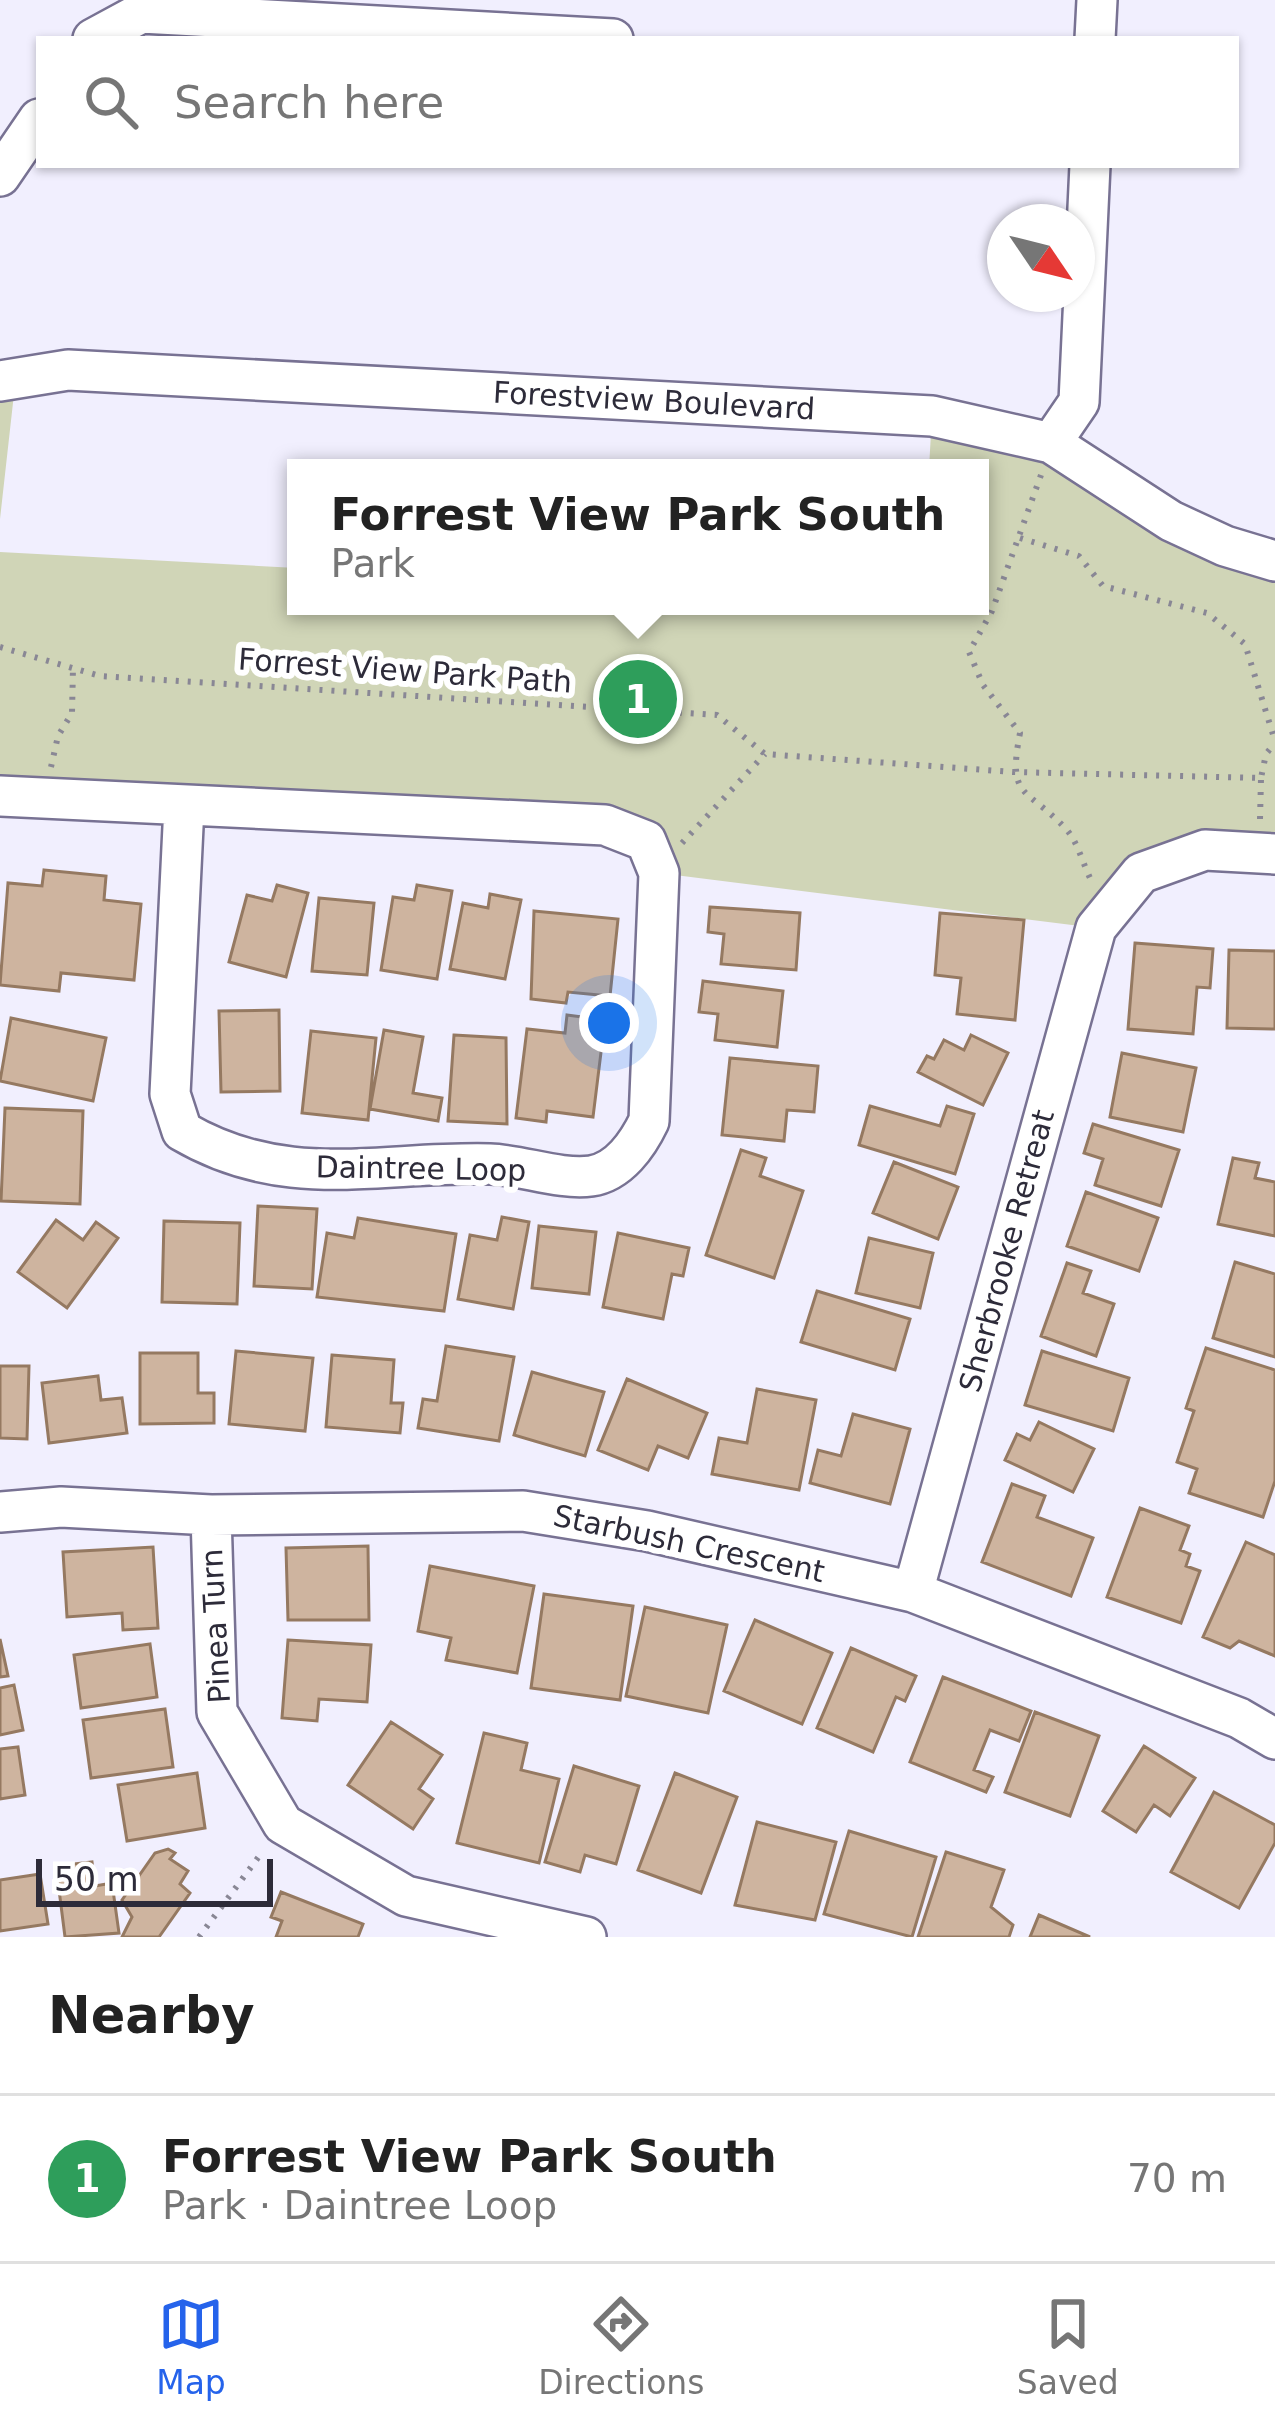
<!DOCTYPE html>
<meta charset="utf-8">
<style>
:root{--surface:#fff;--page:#f2f2f2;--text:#222;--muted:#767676;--line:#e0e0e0;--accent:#2563eb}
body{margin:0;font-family:"DejaVu Sans",sans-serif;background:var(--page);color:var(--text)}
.compass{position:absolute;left:987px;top:204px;width:108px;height:108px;border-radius:50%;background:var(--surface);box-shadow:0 3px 9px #0004;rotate:125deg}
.scale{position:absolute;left:36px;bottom:30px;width:237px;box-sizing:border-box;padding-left:12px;border:6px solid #2d2b39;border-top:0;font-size:33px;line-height:42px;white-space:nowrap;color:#2d2b39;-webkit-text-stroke:9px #fff;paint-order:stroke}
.you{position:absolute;left:609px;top:1023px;width:42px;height:42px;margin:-30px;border:9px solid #fff;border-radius:50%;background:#1a73e8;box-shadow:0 0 0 18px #1a73e833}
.badge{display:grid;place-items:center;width:78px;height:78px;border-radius:50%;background:var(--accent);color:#fff;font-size:39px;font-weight:700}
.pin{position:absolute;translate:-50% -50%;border:6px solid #fff;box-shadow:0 3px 12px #0006}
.popup{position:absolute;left:287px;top:459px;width:702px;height:156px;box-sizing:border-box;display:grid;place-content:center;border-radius:0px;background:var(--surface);filter:drop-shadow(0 3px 9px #0005);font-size:39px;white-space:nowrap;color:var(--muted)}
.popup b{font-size:45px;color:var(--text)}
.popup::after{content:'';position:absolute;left:50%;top:100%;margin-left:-24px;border:24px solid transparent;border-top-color:var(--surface)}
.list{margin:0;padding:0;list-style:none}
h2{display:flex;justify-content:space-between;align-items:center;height:156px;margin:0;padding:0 48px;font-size:51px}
h2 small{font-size:39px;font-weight:400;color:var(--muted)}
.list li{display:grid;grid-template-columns:78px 1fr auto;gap:36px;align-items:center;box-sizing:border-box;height:168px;padding:0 48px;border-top:3px solid var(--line)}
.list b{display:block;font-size:45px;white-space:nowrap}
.list p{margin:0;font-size:39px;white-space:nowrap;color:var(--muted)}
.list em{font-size:39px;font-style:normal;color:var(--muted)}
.icon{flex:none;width:66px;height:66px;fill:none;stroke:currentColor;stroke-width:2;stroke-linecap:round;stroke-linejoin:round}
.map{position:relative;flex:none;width:1275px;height:1937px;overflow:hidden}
.search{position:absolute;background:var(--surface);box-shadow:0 3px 9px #0004;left:36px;right:36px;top:36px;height:132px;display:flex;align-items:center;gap:30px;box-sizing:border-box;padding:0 42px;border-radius:0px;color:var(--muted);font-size:45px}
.sheet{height:324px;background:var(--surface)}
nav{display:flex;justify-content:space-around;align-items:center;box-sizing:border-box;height:168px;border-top:3px solid var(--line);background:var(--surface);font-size:33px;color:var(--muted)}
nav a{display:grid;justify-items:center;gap:6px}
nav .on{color:var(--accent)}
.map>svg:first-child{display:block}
.green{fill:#d0d5b7}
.building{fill:#ceb49f;stroke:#957961;stroke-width:3}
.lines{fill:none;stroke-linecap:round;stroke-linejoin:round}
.minor-casing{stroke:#787293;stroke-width:44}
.path{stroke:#898795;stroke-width:6;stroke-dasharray:3 9;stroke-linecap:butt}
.minor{stroke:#fff;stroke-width:39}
.labels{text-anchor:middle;stroke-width:12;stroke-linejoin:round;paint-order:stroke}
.street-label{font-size:30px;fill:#2d2b39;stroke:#fff}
</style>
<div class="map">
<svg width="1275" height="1937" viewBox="0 0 1275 1937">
<rect width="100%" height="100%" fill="#f1effe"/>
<!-- green -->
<path class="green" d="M16,376L0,519V381Z
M932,416L1051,443L1275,561V854L1205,850L1096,928L659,873L646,841L0,796V552L296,568V606H980V468H929Z"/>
<!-- building -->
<path class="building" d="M44,870L106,876L104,900L141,904L134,980L61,973L59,991L0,985L8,883L42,886Z
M277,885L308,893L286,977L229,962L247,895L272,901Z
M417,885L452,891L437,979L381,970L393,897L414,900Z
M490,894L521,900L505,979L450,969L463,903L488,908Z
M319,898L374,903L367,975L312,971Z
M710,907L800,913L796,970L721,964L724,934L708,932Z
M534,911L618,919L610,996L568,992L566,1003L531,999Z
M940,913L1024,920L1015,1020L957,1014L961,978L935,975Z
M1135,943L1213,949L1210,988L1197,987L1193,1034L1128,1029Z
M1229,950L1275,951V1029L1227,1028Z
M703,981L783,991L777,1047L715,1040L718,1014L699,1012Z
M279,1010L280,1091L221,1092L219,1011Z
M567,1015L605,1020L593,1117L547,1111L546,1122L516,1118L527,1029L565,1033Z
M11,1018L106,1038L93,1101L0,1081Z
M384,1030L423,1037L413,1093L442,1098L438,1121L370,1109Z
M311,1031L376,1038L368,1120L302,1113Z
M454,1035L506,1038L507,1124L448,1121Z
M971,1035L1008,1053L983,1105L918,1072L927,1056L934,1059L944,1040L964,1050Z
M1122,1053L1196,1068L1183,1132L1110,1117Z
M730,1058L818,1066L814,1112L787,1110L784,1141L722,1135Z
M870,1106L940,1126L947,1106L974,1114L955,1174L859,1145Z
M5,1108L83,1111L80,1204L1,1201Z
M1093,1124L1179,1150L1161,1206L1095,1185L1103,1159L1084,1153Z
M741,1150L766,1158L760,1176L803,1191L774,1278L706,1255Z
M1233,1158L1259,1163L1255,1178L1275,1182V1236L1218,1224Z
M894,1162L958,1187L938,1239L873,1213Z
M1086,1192L1158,1218L1139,1271L1067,1246Z
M258,1206L317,1209L312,1289L254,1286Z
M502,1217L529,1222L513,1309L458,1299L470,1235L497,1240Z
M358,1218L456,1234L444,1311L317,1297L327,1233L354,1238Z
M56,1220L83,1240L96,1222L118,1238L67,1308L18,1272Z
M164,1221L240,1223L237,1304L162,1302Z
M539,1226L596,1232L589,1294L532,1288Z
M618,1233L689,1248L683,1276L672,1274L663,1319L603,1307Z
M869,1238L933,1253L920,1308L856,1293Z
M1235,1262L1275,1274V1357L1213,1338Z
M1067,1263L1091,1271L1083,1293L1114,1304L1096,1356L1041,1336Z
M817,1291L910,1319L895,1370L801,1342Z
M446,1346L514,1357L499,1441L418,1428L423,1399L437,1401Z
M1206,1348L1275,1370V1481L1263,1517L1189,1493L1197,1469L1177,1462L1194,1411L1186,1408Z
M236,1351L313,1358L305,1431L229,1424Z
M1042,1351L1129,1378L1113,1431L1025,1405Z
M140,1353H198V1393H214V1423L140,1424Z
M332,1355L394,1360L391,1403H403L400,1433L326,1427Z
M0,1366H29L27,1439L0,1438Z
M532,1372L604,1392L585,1456L514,1435Z
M98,1376L101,1400L122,1398L127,1433L49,1443L42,1383Z
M627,1379L707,1413L688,1458L658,1446L648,1470L598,1450Z
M757,1389L816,1400L799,1490L712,1474L719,1438L747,1443Z
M853,1414L910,1429L890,1504L810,1483L818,1450L841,1456Z
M1039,1422L1094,1449L1073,1492L1005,1460L1017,1434L1030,1440Z
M1012,1484L1045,1496L1037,1517L1093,1538L1071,1596L982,1562Z
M1140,1508L1189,1526L1180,1550L1190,1554L1186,1566L1200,1571L1181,1623L1107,1597Z
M1246,1542L1275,1555V1656L1239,1641L1230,1648L1203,1637Z
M368,1546L369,1620H288L286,1548Z
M153,1547L158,1628L123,1630L122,1613L67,1617L63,1552Z
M430,1566L534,1586L517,1673L446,1660L451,1638L418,1631Z
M544,1594L633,1606L620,1700L531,1688Z
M645,1607L727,1625L708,1713L626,1696Z
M755,1620L832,1653L802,1724L724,1691Z
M0,1639L8,1676L0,1677Z
M288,1640L371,1645L367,1702L319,1699L317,1721L282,1718Z
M150,1644L157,1697L81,1708L74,1655Z
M851,1648L916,1676L905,1701L896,1697L873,1752L817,1728Z
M943,1677L1031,1711L1019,1741L990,1730L974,1770L993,1777L986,1792L910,1762Z
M14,1685L23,1730L0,1735V1688Z
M165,1709L173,1767L91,1778L83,1720Z
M1035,1712L1099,1736L1070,1816L1005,1792Z
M391,1722L442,1755L419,1789L433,1799L413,1829L348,1785Z
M484,1733L527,1743L521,1770L559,1779L539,1863L457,1843Z
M1144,1746L1195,1778L1170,1816L1154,1805L1136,1832L1103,1811Z
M18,1747L25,1795L0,1799V1749Z
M574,1766L639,1786L616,1864L585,1855L580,1872L545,1862Z
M197,1773L205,1828L127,1841L118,1785Z
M675,1773L737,1797L701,1893L638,1870Z
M1214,1792L1275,1825V1843L1239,1908L1171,1872Z
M757,1822L836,1842L815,1920L735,1905Z
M849,1831L936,1857L912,1937L824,1914Z
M168,1849L175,1853L170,1859L188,1871L180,1884L190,1893L159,1937H122L132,1917L122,1900L155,1853Z
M946,1852L1004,1870L991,1907L1013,1925L1009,1937H918Z
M92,1862L95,1886L112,1883L119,1933L65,1937L56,1866Z
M40,1874L48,1924L0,1931V1880Z
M281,1892L363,1924L358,1937H276L282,1921L271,1917Z
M1039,1915L1090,1937H1030Z"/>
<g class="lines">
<defs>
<path id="minor" d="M93,39L141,13L613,39
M1095,39L1097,0
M0,176L39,119
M0,381L68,370L932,416L1051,443L1171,521L1225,546L1275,561
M1051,443L1079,402L1090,165
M0,796L605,825L646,841L659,873L649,1121C638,1144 619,1172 591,1176C559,1180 522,1165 490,1164C379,1161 286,1192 182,1131L170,1094L184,806
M0,1512L61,1507L211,1515L523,1511L647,1531L913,1592L1239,1718L1275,1739
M211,1515L217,1712L283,1824L406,1896L586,1937
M913,1592L1096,928L1141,873L1205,850L1275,854"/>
</defs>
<!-- minor casing -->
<use href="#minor" class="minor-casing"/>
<!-- path -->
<path class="path" d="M1041,475L992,611L969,652L983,685L1020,733C1007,800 1026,786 1066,829C1078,842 1083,865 1092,882
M1020,538L1079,556L1103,586L1207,613L1245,644L1275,741
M0,647L100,676L717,715L765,754L1013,772L1261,778L1266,754L1275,743
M51,767L58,736L72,713L73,668
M1260,819L1261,779
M682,843L765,754
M199,1937L263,1851"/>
<!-- minor -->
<use href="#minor" class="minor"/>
</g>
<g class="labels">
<!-- street labels -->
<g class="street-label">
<text transform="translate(654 401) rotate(3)" y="10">Forestview Boulevard</text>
<text transform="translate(405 671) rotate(4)" y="10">Forrest View Park Path</text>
<text transform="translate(421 1169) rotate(1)" y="10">Daintree Loop</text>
<text transform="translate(1007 1251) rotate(-75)" y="10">Sherbrooke Retreat</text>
<text transform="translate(689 1544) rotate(12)" y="10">Starbush Crescent</text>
<text transform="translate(216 1626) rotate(-93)" y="10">Pinea Turn</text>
</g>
</g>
</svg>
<svg class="compass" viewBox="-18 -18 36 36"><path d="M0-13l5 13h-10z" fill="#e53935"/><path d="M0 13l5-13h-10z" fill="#767676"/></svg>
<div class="scale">50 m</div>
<div class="you"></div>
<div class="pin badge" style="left:638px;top:699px;background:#2e9e5b">1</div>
<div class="popup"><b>Forrest View Park South</b>Park</div>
<div class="search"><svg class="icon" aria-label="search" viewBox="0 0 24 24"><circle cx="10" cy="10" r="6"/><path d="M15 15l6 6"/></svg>Search here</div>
</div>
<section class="sheet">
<h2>Nearby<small></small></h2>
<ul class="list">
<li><span class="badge" style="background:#2e9e5b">1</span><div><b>Forrest View Park South</b><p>Park · Daintree Loop</p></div><em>70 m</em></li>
</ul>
</section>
<nav>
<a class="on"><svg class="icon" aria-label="map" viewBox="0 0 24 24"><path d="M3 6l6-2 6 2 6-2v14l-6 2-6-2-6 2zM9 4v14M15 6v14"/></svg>Map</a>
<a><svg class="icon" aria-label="directions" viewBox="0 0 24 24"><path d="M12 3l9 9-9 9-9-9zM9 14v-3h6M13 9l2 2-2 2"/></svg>Directions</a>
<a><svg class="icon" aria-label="saved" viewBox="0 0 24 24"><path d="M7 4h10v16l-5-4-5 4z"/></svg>Saved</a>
</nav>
